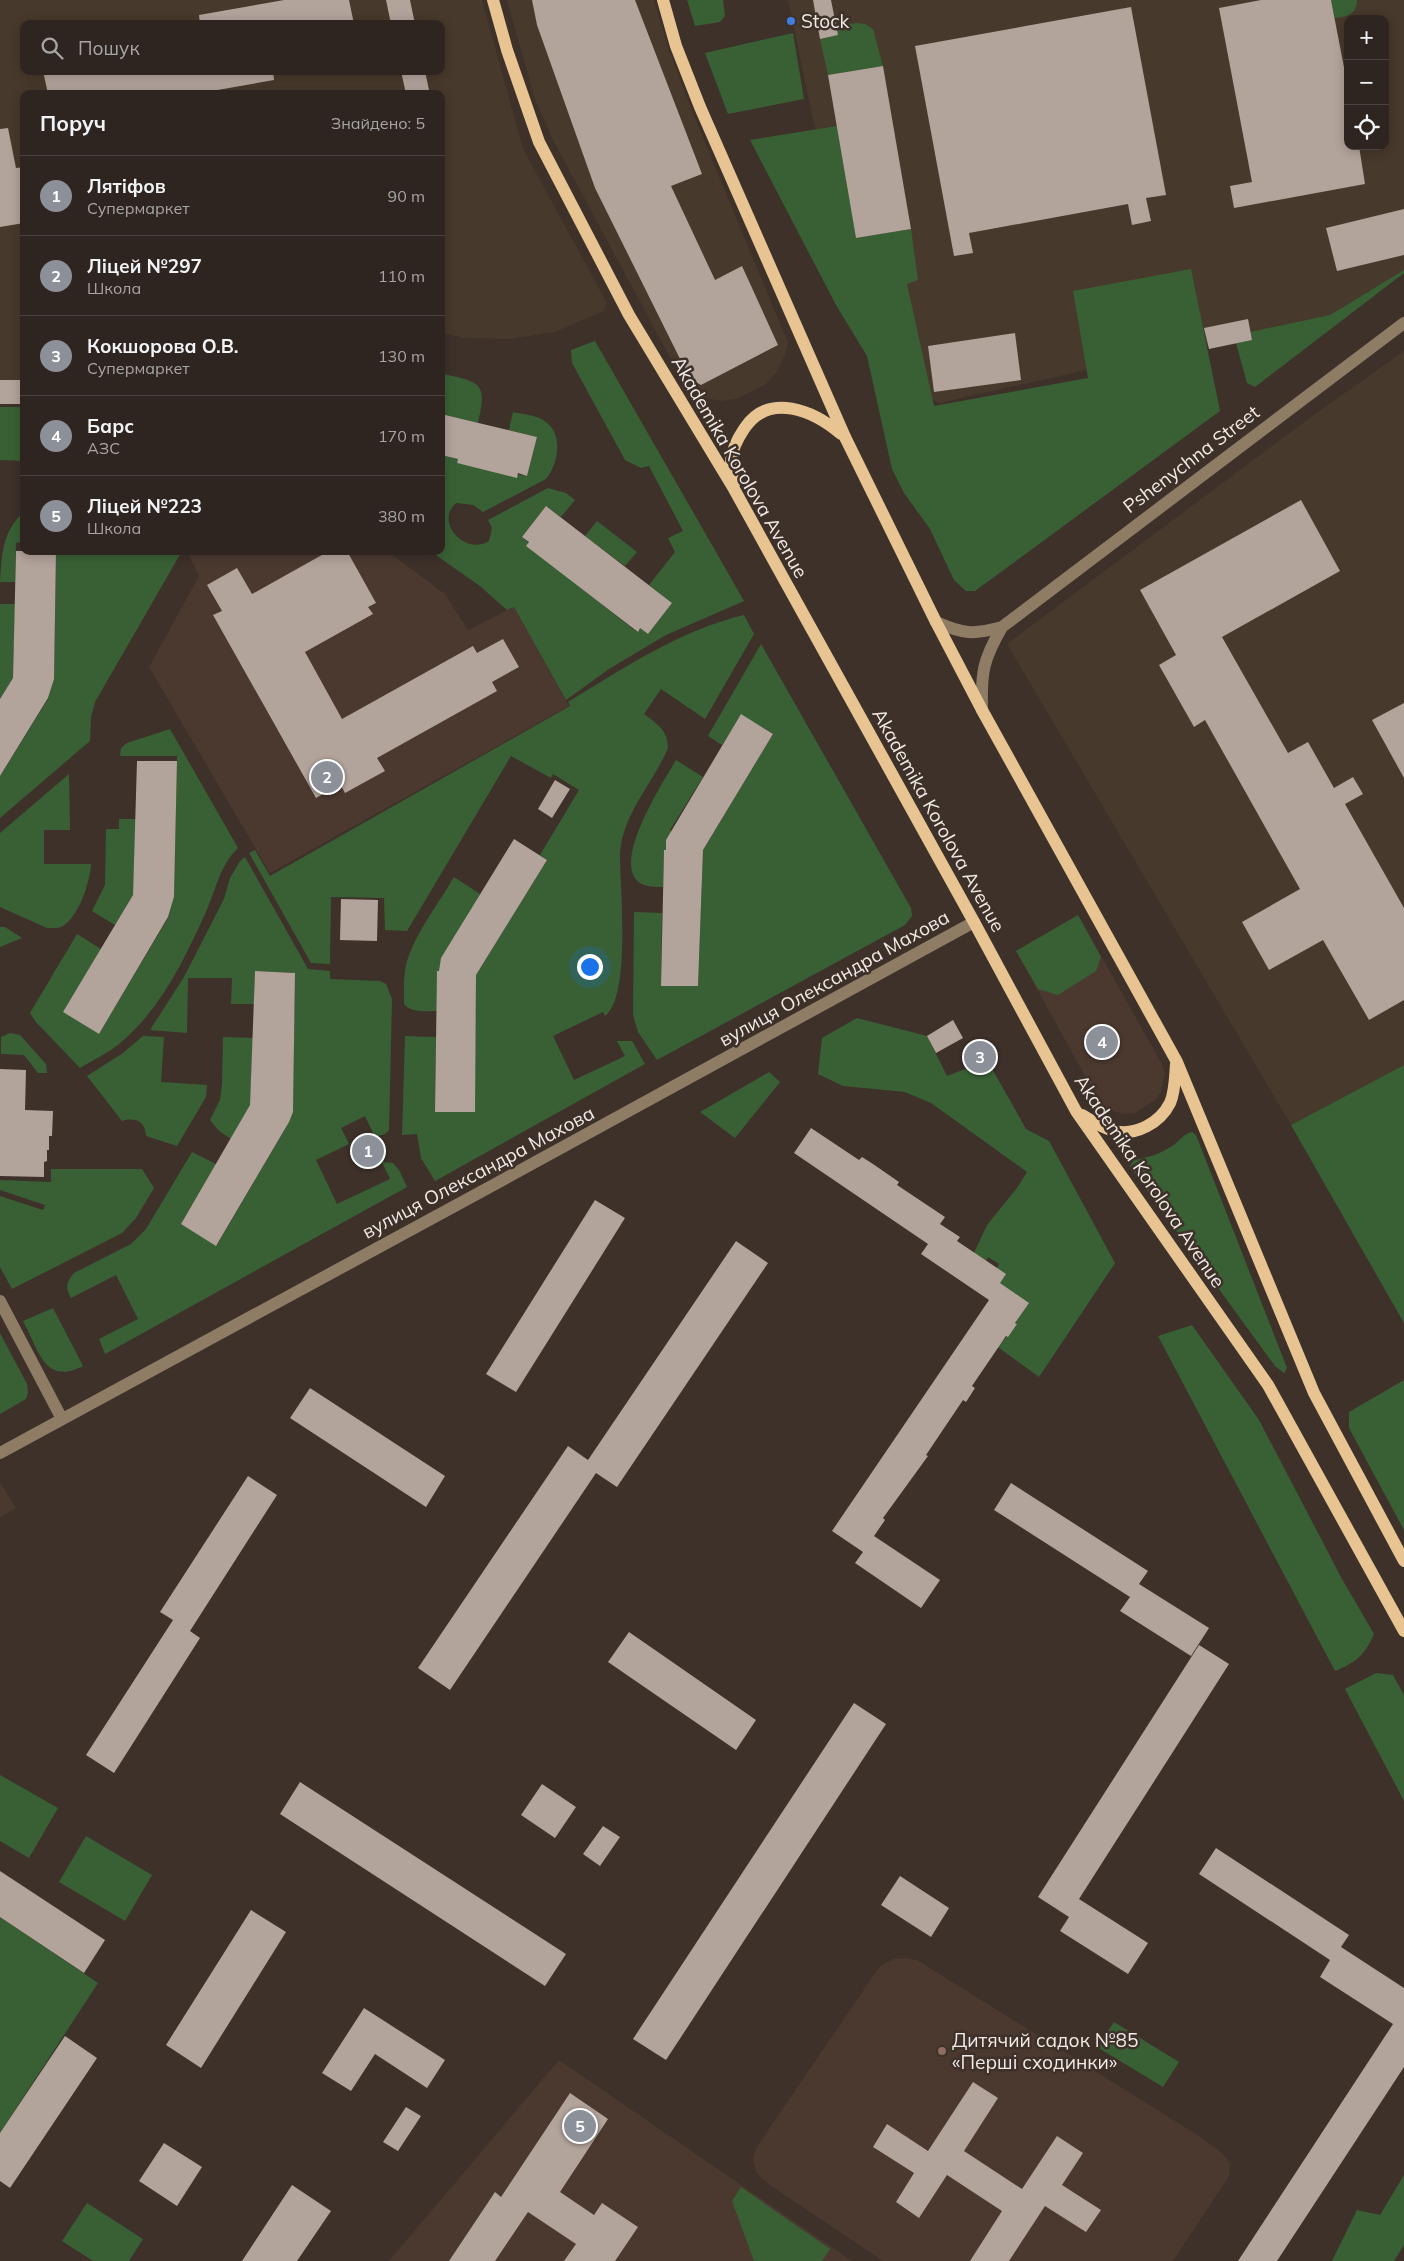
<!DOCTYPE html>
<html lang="uk">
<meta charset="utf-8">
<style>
:root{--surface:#2e2520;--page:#3a312d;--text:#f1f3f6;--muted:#a7a5a5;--line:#49423e;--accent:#8c9099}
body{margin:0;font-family:Mulish,sans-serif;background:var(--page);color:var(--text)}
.controls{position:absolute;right:15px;top:15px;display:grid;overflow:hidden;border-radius:10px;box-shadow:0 2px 12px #0003}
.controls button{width:45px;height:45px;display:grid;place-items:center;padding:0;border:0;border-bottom:1px solid var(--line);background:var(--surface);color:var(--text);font:25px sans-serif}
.you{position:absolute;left:589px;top:966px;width:18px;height:18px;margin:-12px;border:4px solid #fff;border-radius:50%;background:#1a73e8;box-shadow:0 0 0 8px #1a73e833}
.badge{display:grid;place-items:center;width:32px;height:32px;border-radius:50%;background:var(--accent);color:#fff;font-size:16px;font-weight:700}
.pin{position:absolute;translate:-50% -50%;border:2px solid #fff;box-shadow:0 1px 5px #0006}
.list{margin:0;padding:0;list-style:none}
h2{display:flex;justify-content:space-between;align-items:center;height:65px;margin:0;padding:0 20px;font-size:21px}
h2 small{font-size:16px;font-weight:400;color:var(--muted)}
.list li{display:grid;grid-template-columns:32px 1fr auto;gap:15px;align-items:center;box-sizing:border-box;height:80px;padding:0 20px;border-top:1px solid var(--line)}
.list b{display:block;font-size:19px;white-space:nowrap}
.list p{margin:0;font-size:16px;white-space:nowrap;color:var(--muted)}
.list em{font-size:16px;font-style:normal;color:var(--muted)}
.icon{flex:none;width:28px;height:28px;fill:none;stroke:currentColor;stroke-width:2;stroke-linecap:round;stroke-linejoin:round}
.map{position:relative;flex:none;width:1404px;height:2261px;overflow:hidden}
.search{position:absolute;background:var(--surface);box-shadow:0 2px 12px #0003;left:20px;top:20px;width:425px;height:55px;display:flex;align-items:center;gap:12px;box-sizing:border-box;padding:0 18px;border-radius:10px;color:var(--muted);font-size:19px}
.panel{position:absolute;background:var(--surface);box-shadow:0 2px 12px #0003;left:20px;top:90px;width:425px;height:465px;border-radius:10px}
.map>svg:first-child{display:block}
.built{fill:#4b392f}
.industrial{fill:#47392b;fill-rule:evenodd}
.green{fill:#396035}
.building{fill:#b2a39b}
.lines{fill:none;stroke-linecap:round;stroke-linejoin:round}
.minor{stroke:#8e7c65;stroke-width:12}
.major{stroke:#e9c493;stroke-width:12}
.shop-dot{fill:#3f7fe0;stroke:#3d312a;stroke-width:2}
.education-dot{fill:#8d6e63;stroke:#3d312a;stroke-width:2}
.labels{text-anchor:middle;stroke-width:5;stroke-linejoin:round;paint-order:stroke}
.poi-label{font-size:19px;fill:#f2eae6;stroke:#3d312a;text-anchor:start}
.street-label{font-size:19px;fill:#f2eae6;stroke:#3d312a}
</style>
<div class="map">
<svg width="1404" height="2261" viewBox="0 0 1404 2261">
<rect width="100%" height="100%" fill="#3d312a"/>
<!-- built -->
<path class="built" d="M187,551H387L445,594L468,630L514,607L569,706L270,873L149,667L199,576Z
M1078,915L1162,1064L1165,1074L1161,1092L1155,1100L1135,1113L1123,1114L1110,1110L1100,1103L1016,951Z
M0,1482L16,1508L0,1517Z
M906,1958L917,1960L1199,2136L1222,2153L1230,2163L1229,2176L1173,2261H883L767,2183L757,2173L753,2160L756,2148L880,1966L894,1959Z
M559,2060L852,2261H389Z"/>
<!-- industrial -->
<path class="industrial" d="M0,0H482L523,149L607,303L604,311L555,332L510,339L463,338L441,332V94H24V386L0,388ZM24,24H441V71H24Z
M507,0H654L669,50L692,111L788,343L785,355L776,373L766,384L736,399L721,401L702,397L686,387L553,140L535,100Z
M788,0H1404V270L1330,315L1251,332L1252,340L1209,349L1207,343L939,403L870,367L808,96ZM1348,19H1385V146H1348Z
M1404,351V1065L1291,1125L1007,644L1311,417Z"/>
<!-- green -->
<path class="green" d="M687,0H723L725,16L720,22L695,26Z
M1331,0H1357C1357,14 1347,17 1335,18Z
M857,23L865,24L873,29L883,66L828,75L820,39L837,35L836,26Z
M793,33L804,99L728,114L705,53Z
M837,126L856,238L911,229L918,280L907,284L934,406L1088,378L1073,291L1191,269L1220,411L975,591H966L954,580L930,529L904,493L892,469L867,356L836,305L750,140Z
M1404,270V273L1255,387L1247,383L1236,343L1252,340L1250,332L1330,315Z
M595,341L744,601L666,635L609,669L566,700L514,607L507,610L480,586L430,551H441V455L458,459L457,463L527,476L537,437L509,430L513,412C523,414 535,415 543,420C564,432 559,463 546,479L483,512L473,505L456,503C434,523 466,556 489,541L492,528L488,520L548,488L566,493L575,500L561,517L546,506L522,537L589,594L637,632L640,628L648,634L672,603L649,585L675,552L668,538L683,531L649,466L641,468L625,460L572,363L571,350Z
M444,374C482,383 487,383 478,423L441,414V376Z
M0,407H24V461L0,460Z
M24,512V542L16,543L15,582H0C2,555 2,531 24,512Z
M597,521L637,552L625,566L585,536Z
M56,551H182L95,702L91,717L90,741L0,818V776L48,699L54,678Z
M0,604H15L13,678L0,699Z
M744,615L754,634L705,719L661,689L644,714C657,724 668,730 668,748C653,784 621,815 620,856C620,889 631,997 605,1016L603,1012L553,1036L574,1080L625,1056L617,1041H632L645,1064L435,1181L421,1158L417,1134L402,1135L405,1036L436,1037L435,1111L474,1112L476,975L547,860L540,855L579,790L553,774L551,778L511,756L407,931L385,930L384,898L331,897L330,964L311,963L249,853L255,850L270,876L570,706L568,702C624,668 680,630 744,615Z
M761,644L911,908L912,916L905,925L657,1060L638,1032L633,1015L634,912L662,913L661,986H698L703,850L773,734L741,715L722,745L708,736Z
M170,729L238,848C220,865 216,889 206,912C184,960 161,1009 119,1044C108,1053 93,1060 80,1068L36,1022L30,1013L77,934L101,949L64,1012L99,1034L168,918L174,897L177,756H120L121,748L127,743Z
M676,760L703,777L670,830L673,832L666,840L667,851H664L663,887C656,887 646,887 640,883C610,863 664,781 676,760Z
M69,774L70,830H44V864H91C90,882 79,916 63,926C58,929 53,928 47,928L0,907V833Z
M119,819H136L133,895L115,925L92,911L105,885L106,829H119Z
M245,857L308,969L330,971V979L380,981L386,984L392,999L389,1130L385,1134L375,1137L365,1116L341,1128L349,1144L316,1160L337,1204L390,1179L382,1162L393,1163L399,1170L407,1187L105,1354L99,1339L138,1319L116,1275L71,1298C65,1287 66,1283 74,1273L131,1244L146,1229L192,1152L216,1164L181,1224L217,1245L285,1129L293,1106L295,973L255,971L254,1004H231L232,978H188L187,1033L150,1030L184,977L224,899L230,878L240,861Z
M454,877L480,894L440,964L441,971H438L437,974V1011C426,1011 411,1013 404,1004C404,989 403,972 408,958C418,929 439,903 454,877Z
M1078,915L1101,957L1096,971L1058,995L1038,989L1016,951Z
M0,927H5L22,938L0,947Z
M857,1018L927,1036L947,1076L973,1066L986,1058L1026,1129L1049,1141L1115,1263L1039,1377L998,1347L1017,1324L1000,1283L997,1268L999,1264L988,1257L986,1261L974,1253L987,1225L1017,1188L1027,1172L931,1103L905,1092L843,1086L818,1074L822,1038Z
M10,1033L20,1035L46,1064L47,1073H38L24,1055L1,1054V1037Z
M143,1036L164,1037L161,1082L207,1085L206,1097L177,1146L146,1136C145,1121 136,1117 122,1121L87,1076L123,1053Z
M223,1037L253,1038L250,1105L231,1139L219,1131L210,1120L220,1100L222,1084Z
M1404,1065V1323L1291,1125Z
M769,1072L780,1082L735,1138L700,1112Z
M1192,1132L1196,1135L1287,1368L1284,1373L1275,1366L1130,1167L1133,1160C1148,1158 1160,1154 1172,1146C1179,1142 1184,1133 1192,1132Z
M51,1169H142L154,1188L136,1218L122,1233L12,1289L0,1267V1196L43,1210L45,1205L0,1190V1180L51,1182Z
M53,1308L83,1366C44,1386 39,1350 23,1321Z
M1192,1325L1259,1420L1342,1579L1374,1634C1365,1655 1355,1663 1335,1671L1158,1336Z
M0,1333L27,1384L28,1393L26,1399L0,1414Z
M1404,1380V1530L1349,1428V1412Z
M1376,1673L1393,1675L1404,1695V1801L1345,1689Z
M0,1775L58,1808L29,1858L0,1841Z
M86,1836L152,1875L125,1921L59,1882Z
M0,1917L98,1983L0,2133Z
M1114,2022L1179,2062L1163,2087L1097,2047Z
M1404,2175V2245L1394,2261H1332L1357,2210L1380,2215Z
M741,2187L830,2249L822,2261H754L732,2201Z
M87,2203L143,2239L129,2261H93L62,2241Z"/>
<!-- building -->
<path class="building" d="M284,0H349L354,24H200L199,15Z
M386,0H410L415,24H391Z
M532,0H635L702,174L671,186L715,280L742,266L778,345L701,385L690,379L595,188L537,25Z
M813,0H831L838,35L820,39Z
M1261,0H1331L1348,88V146H1359L1365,184L1234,208L1230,186L1252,182L1219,8Z
M1131,7L1166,195L1146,198L1151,221L1132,225L1128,204L969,233L973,253L954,256L915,46Z
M883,66L911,229L856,238L828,75Z
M43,71H273L274,80L195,94H48Z
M401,71H425L429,90L406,94Z
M8,128L16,168L24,167V223L0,227V129Z
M1404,209V255L1337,271L1326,228Z
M1248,319L1252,340L1209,349L1204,328Z
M1015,333L1021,380L934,392L928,346Z
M0,380H24V404H0Z
M441,414L537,437L527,476L518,473L517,478L457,463L458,459L441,455Z
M1301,500L1340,571L1222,637L1288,753L1308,742L1334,788L1353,777L1363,794L1345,804L1404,908V1000L1369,1020L1323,940L1269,970L1242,922L1300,889L1205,720L1194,727L1159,665L1176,655L1140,590Z
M546,506L672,603L648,634L640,628L638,632L526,546L529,542L522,537Z
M16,551H56L54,679L48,698L0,776V699L13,678Z
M329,551H347L376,603L368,607L373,614L305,652L342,719L473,646L477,653L503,639L519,667L492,682L497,691L377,758L385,771L345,793L340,784L316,798L213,615L222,611L207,585L237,568L252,594Z
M1404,703V778L1372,720Z
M741,714L773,734L703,850L698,986H661L664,850H666V840Z
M137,761H177L174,897L168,917L99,1034L63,1012L133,895Z
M555,780L570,789L552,818L538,809Z
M514,839L547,860L476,975L475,1112H435L437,971H439L441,958Z
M341,899L378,900L377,941L340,940Z
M255,971L295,973L293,1112L289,1122L216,1246L181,1224L250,1105Z
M953,1020L963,1038L936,1053L927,1036Z
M978,1045L986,1058L972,1067L964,1054Z
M0,1069L26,1070L25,1110L53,1111L52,1136H49V1150H47V1161L44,1162V1177L0,1176Z
M811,1128L859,1160L862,1157L873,1164L899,1182L897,1185L945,1217L940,1224L960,1237L957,1241L1006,1274L1000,1283L1029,1303L1015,1323L1017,1324L1008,1337L1006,1336L972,1386L975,1388L966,1402L963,1400L926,1455L928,1456L883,1518L885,1520L874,1536L940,1580L921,1608L855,1563L863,1552L832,1531L989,1300L921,1254L928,1244L794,1153Z
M595,1200L625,1218L516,1392L486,1374Z
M736,1241L768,1263L617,1487L596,1473L450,1690L418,1668L568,1446L588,1460Z
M310,1388L445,1476L426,1507L290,1418Z
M248,1476L277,1495L190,1631L200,1638L114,1773L86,1755L173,1620L160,1612Z
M1011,1483L1148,1571L1139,1584L1209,1628L1191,1656L1120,1611L1130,1597L994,1510Z
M629,1632L756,1720L736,1750L608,1662Z
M1199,1645L1229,1664L1079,1899L1148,1943L1128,1974L1060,1931L1069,1917L1038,1897Z
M854,1703L886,1724L666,2060L633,2039Z
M300,1782L566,1954L545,1986L280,1814Z
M542,1784L576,1807L555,1838L521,1815Z
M603,1826L620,1837L600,1866L583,1854Z
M1216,1848L1349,1935L1341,1947L1404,1988V2067L1277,2261H1238L1393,2024L1320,1977L1330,1960L1199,1874Z
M0,1871L105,1940L84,1973L0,1917Z
M900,1876L949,1908L931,1937L881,1905Z
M251,1910L286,1932L201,2068L166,2045Z
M364,2008L445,2060L427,2088L375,2054L351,2091L322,2073Z
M65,2036L97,2058L10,2188L0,2181V2133Z
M973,2082L998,2098L964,2151L1022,2189L1057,2136L1083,2153L1062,2185L1101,2210L1086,2232L1045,2206L1009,2261H970L1002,2211L947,2175L919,2218L896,2202L914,2173L873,2147L887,2124L928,2151Z
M570,2093L608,2119L560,2192L594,2215L602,2203L638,2227L615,2261H564L576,2244L528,2212L495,2261H449L495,2192L501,2197Z
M406,2107L421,2116L398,2151L383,2142Z
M164,2143L202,2167L177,2206L139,2181Z
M292,2185L331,2211L297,2261H242Z"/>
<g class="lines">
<!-- minor -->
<path class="minor" d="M936,622C963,634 973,635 1002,627L1404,323
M982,710C981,672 983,660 1002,627
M0,1301L62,1419
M0,1453C324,1276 651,1101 974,922"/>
<!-- major -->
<path class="major" d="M493,0L507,50L539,142L629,315L734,489L974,922L1076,1111L1268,1385L1404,1631
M663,0L676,46L700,107L845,437L936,622L982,710L1177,1062L1314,1393L1404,1561
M734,484C733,476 731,468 731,461C732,449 738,438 744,429C769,391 814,411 841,434
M1082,1115C1092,1121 1102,1128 1114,1131C1136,1136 1160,1123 1170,1103C1175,1092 1175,1077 1176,1064"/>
</g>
<!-- markers -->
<circle class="shop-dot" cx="791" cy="21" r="5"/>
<circle class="education-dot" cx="942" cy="2051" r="5"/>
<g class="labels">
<!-- poi labels -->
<g class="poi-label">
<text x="801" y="28">Stock</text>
<text x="952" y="2047">Дитячий садок №85<tspan x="952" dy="22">«Перші сходинки»</tspan></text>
</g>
<!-- street labels -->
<g class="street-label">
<text transform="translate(1191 459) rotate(-37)" y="7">Pshenychna Street</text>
<text transform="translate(740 467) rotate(60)" y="7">Akademika Korolova Avenue</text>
<text transform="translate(939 820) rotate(61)" y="7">Akademika Korolova Avenue</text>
<text transform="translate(834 978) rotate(-29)" y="7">вулиця Олександра Махова</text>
<text transform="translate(478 1172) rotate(-28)" y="7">вулиця Олександра Махова</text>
<text transform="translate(1150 1181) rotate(56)" y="7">Akademika Korolova Avenue</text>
</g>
</g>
</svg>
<div class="controls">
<button>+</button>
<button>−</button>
<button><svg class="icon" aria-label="locate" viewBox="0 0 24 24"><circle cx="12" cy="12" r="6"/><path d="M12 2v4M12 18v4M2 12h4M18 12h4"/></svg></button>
</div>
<div class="you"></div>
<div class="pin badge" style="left:368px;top:1151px">1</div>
<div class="pin badge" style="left:327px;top:777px">2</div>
<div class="pin badge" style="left:980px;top:1057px">3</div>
<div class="pin badge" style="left:1102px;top:1042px">4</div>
<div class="pin badge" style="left:580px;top:2126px">5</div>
<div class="search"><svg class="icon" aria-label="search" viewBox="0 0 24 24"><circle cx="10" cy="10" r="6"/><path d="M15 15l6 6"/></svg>Пошук</div>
<section class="panel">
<h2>Поруч<small>Знайдено: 5</small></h2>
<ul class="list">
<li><span class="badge">1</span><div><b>Лятіфов</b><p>Супермаркет</p></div><em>90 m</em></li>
<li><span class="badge">2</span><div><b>Ліцей №297</b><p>Школа</p></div><em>110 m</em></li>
<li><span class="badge">3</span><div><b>Кокшорова О.В.</b><p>Супермаркет</p></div><em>130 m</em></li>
<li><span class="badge">4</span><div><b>Барс</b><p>АЗС</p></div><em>170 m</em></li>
<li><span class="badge">5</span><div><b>Ліцей №223</b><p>Школа</p></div><em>380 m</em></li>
</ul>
</section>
</div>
